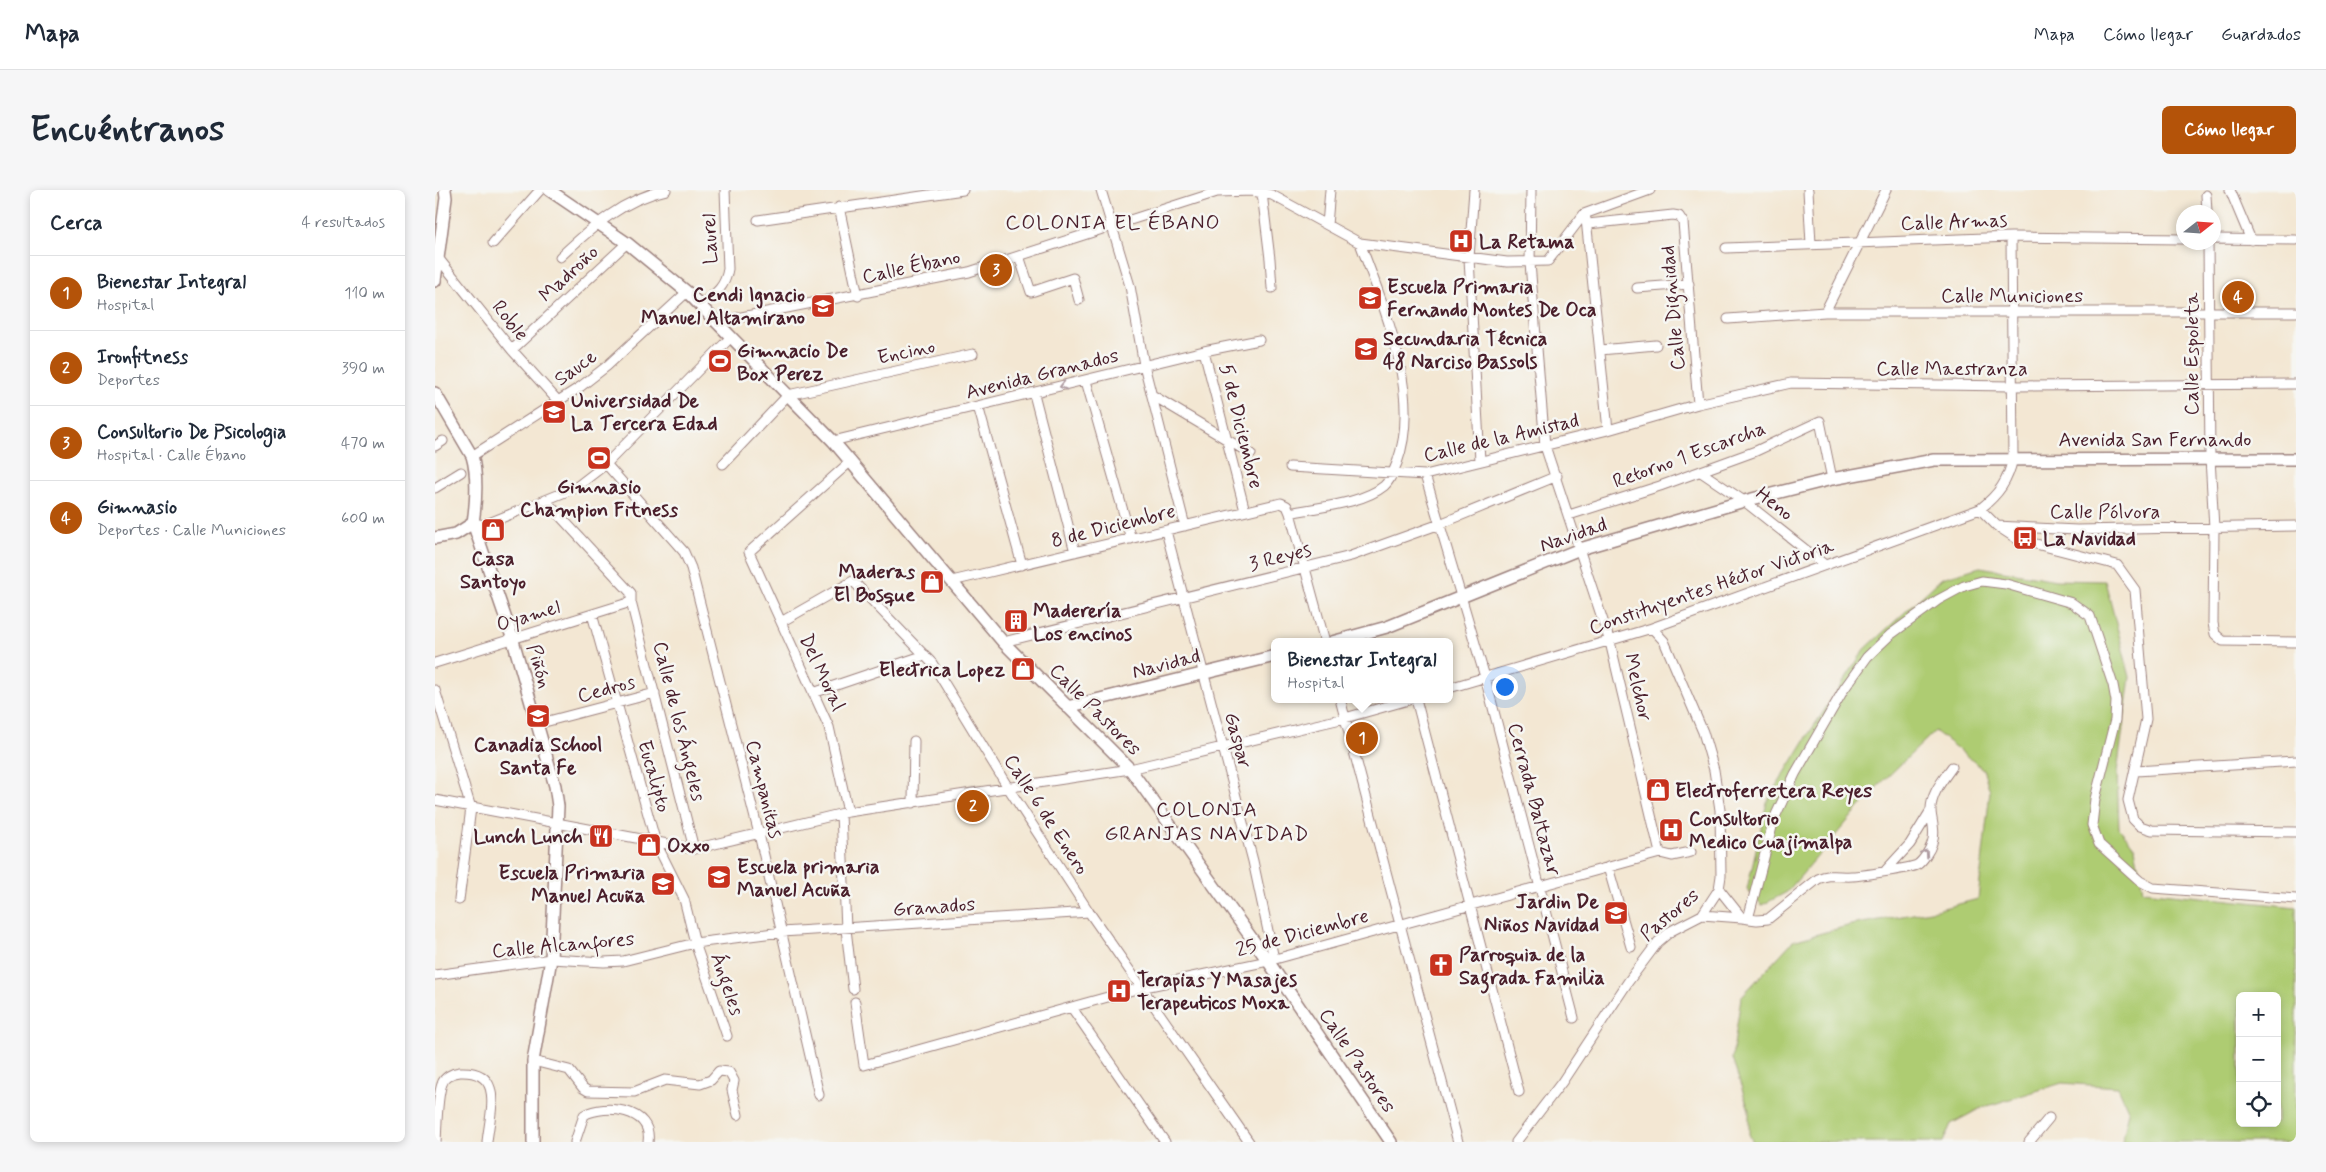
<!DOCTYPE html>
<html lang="es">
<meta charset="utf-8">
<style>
:root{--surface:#fff;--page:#f6f6f7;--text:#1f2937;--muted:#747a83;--line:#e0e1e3;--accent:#b45309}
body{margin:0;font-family:Mynerve,sans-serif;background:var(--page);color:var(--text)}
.controls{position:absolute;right:15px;bottom:15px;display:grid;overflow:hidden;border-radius:8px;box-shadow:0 2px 8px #0003}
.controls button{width:45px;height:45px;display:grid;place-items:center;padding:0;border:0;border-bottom:1px solid var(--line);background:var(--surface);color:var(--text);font:25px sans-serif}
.compass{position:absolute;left:1741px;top:15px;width:45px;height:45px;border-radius:50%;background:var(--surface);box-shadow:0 2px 8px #0003;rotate:73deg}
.you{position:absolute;left:1069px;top:496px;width:18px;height:18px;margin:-12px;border:4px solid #fff;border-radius:50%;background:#1a73e8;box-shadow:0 0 0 8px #1a73e833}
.badge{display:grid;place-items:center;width:32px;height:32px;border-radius:50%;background:var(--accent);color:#fff;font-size:16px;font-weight:700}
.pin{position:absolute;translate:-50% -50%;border:2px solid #fff;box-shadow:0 1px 5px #0006}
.popup{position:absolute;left:836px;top:448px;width:182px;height:65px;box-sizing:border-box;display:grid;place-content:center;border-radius:8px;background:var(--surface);filter:drop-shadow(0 1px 4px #0005);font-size:16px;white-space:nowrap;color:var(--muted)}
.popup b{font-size:19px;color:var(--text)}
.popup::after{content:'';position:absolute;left:50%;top:100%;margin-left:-10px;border:10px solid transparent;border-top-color:var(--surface)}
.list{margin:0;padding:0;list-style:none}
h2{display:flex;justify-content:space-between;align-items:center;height:65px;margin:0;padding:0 20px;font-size:21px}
h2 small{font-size:16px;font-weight:400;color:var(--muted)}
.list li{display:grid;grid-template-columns:32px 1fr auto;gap:15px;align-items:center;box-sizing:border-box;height:75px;padding:0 20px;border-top:1px solid var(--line)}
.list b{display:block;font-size:19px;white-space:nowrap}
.list p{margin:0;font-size:16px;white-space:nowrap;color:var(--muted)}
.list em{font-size:16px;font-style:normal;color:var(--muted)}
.icon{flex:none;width:28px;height:28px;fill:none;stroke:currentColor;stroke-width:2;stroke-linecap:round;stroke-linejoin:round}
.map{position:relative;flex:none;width:1861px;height:952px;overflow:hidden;border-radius:8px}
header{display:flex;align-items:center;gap:30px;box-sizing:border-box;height:70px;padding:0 25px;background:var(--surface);border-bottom:1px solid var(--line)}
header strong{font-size:24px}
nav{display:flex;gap:28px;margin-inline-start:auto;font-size:18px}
.intro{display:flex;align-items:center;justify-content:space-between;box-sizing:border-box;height:120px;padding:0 30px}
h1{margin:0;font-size:35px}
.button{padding:12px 22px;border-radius:8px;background:var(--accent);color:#fff;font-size:18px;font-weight:700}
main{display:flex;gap:30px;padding:0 30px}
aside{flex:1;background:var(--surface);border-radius:8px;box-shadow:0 2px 8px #0003}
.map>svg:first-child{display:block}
.green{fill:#aecc72;stroke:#7c764e;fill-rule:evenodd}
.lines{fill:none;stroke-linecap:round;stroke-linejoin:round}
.minor-casing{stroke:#9e837f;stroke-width:11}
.tertiary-casing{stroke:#9e837f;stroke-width:14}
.minor{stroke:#fff;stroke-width:9}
.tertiary{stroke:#fff;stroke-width:11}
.oneway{stroke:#ae9aa0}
.labels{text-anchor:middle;stroke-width:5;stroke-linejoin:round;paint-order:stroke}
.street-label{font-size:20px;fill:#4a1f2b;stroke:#f6f6f2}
.poi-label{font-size:20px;font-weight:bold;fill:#4a1f2b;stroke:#f6f6f2;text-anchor:start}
.neighbourhood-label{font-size:21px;letter-spacing:1px;fill:#4a1f2b;stroke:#f6f6f2}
</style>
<header>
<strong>Mapa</strong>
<nav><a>Mapa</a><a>Cómo llegar</a><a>Guardados</a></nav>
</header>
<div class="intro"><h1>Encuéntranos</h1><a class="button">Cómo llegar</a></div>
<main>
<aside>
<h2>Cerca<small>4 resultados</small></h2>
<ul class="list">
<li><span class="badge">1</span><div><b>Bienestar Integral</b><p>Hospital</p></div><em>110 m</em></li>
<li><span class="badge">2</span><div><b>Ironfitness</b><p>Deportes</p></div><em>390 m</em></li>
<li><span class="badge">3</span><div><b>Consultorio De Psicologia</b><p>Hospital · Calle Ébano</p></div><em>470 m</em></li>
<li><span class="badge">4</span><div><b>Gimnasio</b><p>Deportes · Calle Municiones</p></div><em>600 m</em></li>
</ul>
</aside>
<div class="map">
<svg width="1861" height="952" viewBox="0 0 1861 952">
<rect width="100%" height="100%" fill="#f6f6f2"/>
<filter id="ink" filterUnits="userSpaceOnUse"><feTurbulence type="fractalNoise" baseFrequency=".02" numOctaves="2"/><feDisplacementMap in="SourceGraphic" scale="10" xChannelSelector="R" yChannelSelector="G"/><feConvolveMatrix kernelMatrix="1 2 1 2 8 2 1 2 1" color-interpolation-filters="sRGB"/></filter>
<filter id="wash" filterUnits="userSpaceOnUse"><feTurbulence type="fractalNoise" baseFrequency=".0096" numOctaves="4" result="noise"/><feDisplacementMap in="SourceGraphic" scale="20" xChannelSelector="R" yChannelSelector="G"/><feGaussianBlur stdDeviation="1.12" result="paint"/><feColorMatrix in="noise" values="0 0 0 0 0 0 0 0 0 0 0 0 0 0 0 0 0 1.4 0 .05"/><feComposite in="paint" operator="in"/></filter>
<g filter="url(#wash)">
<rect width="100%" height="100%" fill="#f3e7d3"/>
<!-- green -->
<path class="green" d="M1545,377L1621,390L1670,391L1695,487L1682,582L1684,638L1700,658L1708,701L1861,717V952H1687L1694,922L1683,897L1627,893L1546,918L1516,934L1508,952H1318L1314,944V920L1297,869L1306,807L1358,751L1416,735L1501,720L1543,709L1555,601L1548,579L1500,541L1441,598L1352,702L1327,715L1312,699L1332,612L1375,542L1430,459L1507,388ZM1805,806H1842V933H1805Z"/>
</g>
<g filter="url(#ink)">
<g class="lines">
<defs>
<path id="minor" d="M666,0L695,96L709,175L750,336
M1039,0L1034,68L1045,271
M1096,0L1095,73L1110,256L1175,452L1225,663
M1373,0L1376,54
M1795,0L1816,50
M827,3L835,69L837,98
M1771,5L1772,22
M404,17L423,106
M1151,29L1173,240
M323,30L528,0
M1153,34L1238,25L1244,26L1248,32L1263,214
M892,35L895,0
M1778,49L1861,50
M1773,52L1775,268L1779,338L1778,433L1780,444L1788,451L1861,452
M58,53L105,0
M1291,58L1576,47L1748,49
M584,66L596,102L638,88L644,110
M125,67C156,38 188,9 231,0
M4,69L77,160L123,211
M1202,98L1254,94
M265,115C280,104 290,98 293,79L290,0
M1390,122L1451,0
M1293,129L1390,122H1861
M281,132L534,82L782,2L818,1L837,5L925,53L1072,72L1113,71L1149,24L1215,0
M77,160L192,53
M1165,160L1221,155
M769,161L810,321
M651,191L696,349
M599,204L640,362
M717,205L816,264
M543,216L587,375
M398,251L769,161L824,150
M0,256L8,251
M37,266L145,197L172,176L252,102
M171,274L249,362L256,378L324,644L384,905
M288,274L353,205L538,164
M855,277L990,285L1173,240L1263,214L1356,193L1577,196L1861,194
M1266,282L1309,311L1390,375
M990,285L1050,487L1139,828
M0,298L26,282
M111,311L196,403V412L259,659
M1545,319L1562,336L1582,349L1682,375L1700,400L1711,529L1693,610L1698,629L1705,636L1717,640L1861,642
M855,323C882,317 927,314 949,296C956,290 958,282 962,273C987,206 949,117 925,53
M1134,325L1225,296L1321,261L1385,231L1397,289
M38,333L49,335L140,298L171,274L295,148
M1562,336L1642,340L1861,336
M731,341L818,671L839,769
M517,391L846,313L852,316L855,323L890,452
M157,424L221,653L249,709L260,753L292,846
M346,432L418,391L497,473L574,599L654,722L814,952
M568,452L916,366L1005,334L1122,286
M0,473L196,412
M1014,498L1217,438L1545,319C1564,304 1573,291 1578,268L1576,47
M0,500L36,618L24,710
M378,503L490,465
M905,509L1023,952
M981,509L1084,902
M102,534L220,503
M1701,581L1861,571
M0,610L259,659L413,622L695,579L910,528L977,509
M478,613L479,551
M413,622L394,537L314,362L416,271
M406,624L411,739L418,799
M1173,677L1196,757
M1451,680L1475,654L1496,620
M1284,699L1307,728L1322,730L1333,729L1383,689C1395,683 1404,687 1417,686C1425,686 1476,678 1482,675C1488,671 1495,660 1497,653C1501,643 1497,632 1496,622C1495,605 1507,591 1517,577
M1267,725L1307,728
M1313,729L1339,629L1360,584L1409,499L1432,467L1455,445L1503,410L1529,396L1547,391L1571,394L1637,413L1655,426L1678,495L1681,511L1680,530L1660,609L1657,635L1664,654L1705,691L1718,698L1861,709
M0,785L116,769L169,772L188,771L260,753L347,742L654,722
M420,812L429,875L705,798L833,771L1225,663L1237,666L1256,662
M637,818L730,952
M98,871L134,880L148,898L153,901L199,902L230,890L265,894L276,890L284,881L294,882L299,891L297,900L303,925
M1,952C2,937 2,907 7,894C9,887 17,883 25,882C70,880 55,922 52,952
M140,952L149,925C171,913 218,919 213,952
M1081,952L1127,892L1193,792L1223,752L1236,741L1267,725L1284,699L1286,686L1285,620L1279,580L1268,542L1229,451L1217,438
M1594,952L1614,928"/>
<path id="tertiary" d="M114,0L192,53L252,102L398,251L568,452L695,579L833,771L956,952
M0,91L11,8L10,0
M0,203L37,266C43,286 41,312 38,333L21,344L0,348
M38,333L77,447L120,596L123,616L116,769L98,871V952
M897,452L952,437L1145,359L1309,311L1397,289L1499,270L1861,269
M632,517L840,466"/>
</defs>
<!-- minor casing -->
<use href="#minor" class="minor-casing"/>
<!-- tertiary casing -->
<use href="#tertiary" class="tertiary-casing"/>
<!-- minor -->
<use href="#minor" class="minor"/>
<!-- tertiary -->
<use href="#tertiary" class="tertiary"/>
</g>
<!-- one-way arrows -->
<defs><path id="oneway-chevron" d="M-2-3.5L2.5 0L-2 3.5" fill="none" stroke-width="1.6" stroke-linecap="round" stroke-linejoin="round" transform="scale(1.25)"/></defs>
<g class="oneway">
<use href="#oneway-chevron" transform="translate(628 196) rotate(166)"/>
<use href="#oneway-chevron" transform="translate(1490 663) rotate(-56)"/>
</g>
</g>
<!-- icons -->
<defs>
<symbol id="hospital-square" viewBox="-11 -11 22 22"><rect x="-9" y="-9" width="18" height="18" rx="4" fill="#c8321e" stroke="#f6f6f2"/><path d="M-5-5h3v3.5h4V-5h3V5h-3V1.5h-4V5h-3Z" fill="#fff"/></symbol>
<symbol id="school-square" viewBox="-11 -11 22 22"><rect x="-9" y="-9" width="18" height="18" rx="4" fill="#c8321e" stroke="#f6f6f2"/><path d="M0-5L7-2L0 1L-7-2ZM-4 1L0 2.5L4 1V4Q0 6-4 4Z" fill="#fff"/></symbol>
<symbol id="stadium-square" viewBox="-11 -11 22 22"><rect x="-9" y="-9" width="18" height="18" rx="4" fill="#c8321e" stroke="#f6f6f2"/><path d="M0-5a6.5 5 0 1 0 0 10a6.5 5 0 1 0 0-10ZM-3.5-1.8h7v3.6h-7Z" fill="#fff"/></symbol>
<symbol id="university-square" viewBox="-11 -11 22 22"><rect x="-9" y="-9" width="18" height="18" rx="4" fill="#c8321e" stroke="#f6f6f2"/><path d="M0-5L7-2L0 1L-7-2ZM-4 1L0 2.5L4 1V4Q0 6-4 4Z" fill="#fff"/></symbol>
<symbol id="shop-square" viewBox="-11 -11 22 22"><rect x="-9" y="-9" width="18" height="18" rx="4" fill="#c8321e" stroke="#f6f6f2"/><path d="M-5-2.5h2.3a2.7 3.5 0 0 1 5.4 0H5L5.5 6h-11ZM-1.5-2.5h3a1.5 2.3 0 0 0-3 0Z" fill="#fff"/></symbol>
<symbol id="bus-square" viewBox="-11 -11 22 22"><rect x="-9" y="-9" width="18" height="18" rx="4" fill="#c8321e" stroke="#f6f6f2"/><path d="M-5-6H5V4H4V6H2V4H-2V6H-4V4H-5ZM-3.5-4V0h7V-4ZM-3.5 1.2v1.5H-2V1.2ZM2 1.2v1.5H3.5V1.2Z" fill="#fff"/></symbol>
<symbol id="building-square" viewBox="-11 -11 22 22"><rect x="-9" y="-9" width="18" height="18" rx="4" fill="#c8321e" stroke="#f6f6f2"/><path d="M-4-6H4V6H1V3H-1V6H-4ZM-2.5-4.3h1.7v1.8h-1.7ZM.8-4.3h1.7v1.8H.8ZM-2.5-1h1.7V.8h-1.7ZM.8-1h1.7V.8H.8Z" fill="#fff"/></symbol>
<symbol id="restaurant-square" viewBox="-11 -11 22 22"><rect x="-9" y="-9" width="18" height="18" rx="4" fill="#c8321e" stroke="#f6f6f2"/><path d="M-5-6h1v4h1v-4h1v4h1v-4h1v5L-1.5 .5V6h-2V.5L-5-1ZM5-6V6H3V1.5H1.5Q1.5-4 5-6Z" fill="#fff"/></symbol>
<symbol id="church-square" viewBox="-11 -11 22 22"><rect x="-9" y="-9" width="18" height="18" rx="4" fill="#c8321e" stroke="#f6f6f2"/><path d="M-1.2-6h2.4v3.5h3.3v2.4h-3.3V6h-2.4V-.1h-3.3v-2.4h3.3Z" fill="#fff"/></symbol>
</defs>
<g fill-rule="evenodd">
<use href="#hospital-square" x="1012" y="37" width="28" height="28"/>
<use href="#school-square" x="921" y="94" width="28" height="28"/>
<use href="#school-square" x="374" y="102" width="28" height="28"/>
<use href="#school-square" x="917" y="145" width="28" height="28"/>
<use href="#stadium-square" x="271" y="157" width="28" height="28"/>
<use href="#university-square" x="105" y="208" width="28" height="28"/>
<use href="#stadium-square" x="150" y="254" width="28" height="28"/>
<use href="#shop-square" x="44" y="326" width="28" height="28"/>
<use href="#bus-square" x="1576" y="334" width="28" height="28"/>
<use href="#shop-square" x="483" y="378" width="28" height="28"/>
<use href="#building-square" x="567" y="417" width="28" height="28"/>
<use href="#shop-square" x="574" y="465" width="28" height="28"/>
<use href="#school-square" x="89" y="512" width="28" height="28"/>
<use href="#shop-square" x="1209" y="586" width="28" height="28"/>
<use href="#hospital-square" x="1222" y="626" width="28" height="28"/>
<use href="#restaurant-square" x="152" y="632" width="28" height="28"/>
<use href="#shop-square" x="200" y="641" width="28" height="28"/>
<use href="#school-square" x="270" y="673" width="28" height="28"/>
<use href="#school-square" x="214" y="680" width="28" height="28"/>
<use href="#school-square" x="1167" y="709" width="28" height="28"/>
<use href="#church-square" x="992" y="761" width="28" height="28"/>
<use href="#hospital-square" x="670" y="787" width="28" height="28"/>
</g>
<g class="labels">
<!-- street labels -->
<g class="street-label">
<text transform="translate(1519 31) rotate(-2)" y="7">Calle Armas</text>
<text transform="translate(274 49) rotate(-92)" y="7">Laurel</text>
<text transform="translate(476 76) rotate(-12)" y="7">Calle Ébano</text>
<text transform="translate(133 83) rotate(-43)" y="7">Madroño</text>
<text x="1577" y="112">Calle Municiones</text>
<text transform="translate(1237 118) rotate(-95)" y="7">Calle Dignidad</text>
<text transform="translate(76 130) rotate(51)" y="7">Roble</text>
<text transform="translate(471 161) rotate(-12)" y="7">Encino</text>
<text transform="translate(1756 164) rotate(-90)" y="7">Calle Espoleta</text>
<text transform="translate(140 177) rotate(-36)" y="7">Sauce</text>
<text x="1517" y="185">Calle Maestranza</text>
<text transform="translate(607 183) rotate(-14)" y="7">Avenida Granados</text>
<text transform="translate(807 236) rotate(76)" y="7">5 de Diciembre</text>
<text transform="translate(1066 247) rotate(-13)" y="7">Calle de la Amistad</text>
<text x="1720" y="256">Avenida San Fernando</text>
<text transform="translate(1254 264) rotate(-20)" y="7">Retorno 1 Escarcha</text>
<text transform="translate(1340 313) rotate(38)" y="7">Heno</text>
<text x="1670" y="328">Calle Pólvora</text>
<text transform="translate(678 335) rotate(-14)" y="7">8 de Diciembre</text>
<text transform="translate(1138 344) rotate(-19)" y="7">Navidad</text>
<text transform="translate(845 366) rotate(-14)" y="7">3 Reyes</text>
<text transform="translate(1276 396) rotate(-19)" y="7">Constituyentes Héctor Victoria</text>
<text transform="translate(93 425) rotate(-17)" y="7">Oyamel</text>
<text transform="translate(731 473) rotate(-14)" y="7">Navidad</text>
<text transform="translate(105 476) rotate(74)" y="7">Piñón</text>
<text transform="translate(388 482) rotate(65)" y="7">Del Moral</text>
<text transform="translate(1204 497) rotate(77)" y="7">Melchor</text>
<text transform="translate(171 498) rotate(-15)" y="7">Cedros</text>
<text transform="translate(661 519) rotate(45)" y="7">Calle Pastores</text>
<text transform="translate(245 531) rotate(76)" y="7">Calle de los Ángeles</text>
<text transform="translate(804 550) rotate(75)" y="7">Gaspar</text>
<text transform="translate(220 586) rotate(74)" y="7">Eucalipto</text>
<text transform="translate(330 599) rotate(76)" y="7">Campanitas</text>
<text transform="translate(1100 609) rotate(75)" y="7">Cerrada Baltazar</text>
<text transform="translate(612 624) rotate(57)" y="7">Calle 6 de Enero</text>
<text transform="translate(499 716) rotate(-4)" y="7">Granados</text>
<text transform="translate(1234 724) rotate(-40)" y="7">Pastores</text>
<text transform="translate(867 742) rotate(-15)" y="7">25 de Diciembre</text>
<text transform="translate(128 754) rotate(-5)" y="7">Calle Alcanfores</text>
<text transform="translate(293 794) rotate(71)" y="7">Ángeles</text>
<text transform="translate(923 870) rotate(56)" y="7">Calle Pastores</text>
</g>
<!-- poi labels -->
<g class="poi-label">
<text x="1044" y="58">La Retama</text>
<text x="952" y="103">Escuela Primaria<tspan x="952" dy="23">Fernando Montes De Oca</tspan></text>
<text x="370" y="111" text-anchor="end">Cendi Ignacio<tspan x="370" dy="23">Manuel Altamirano</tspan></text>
<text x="948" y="155">Secundaria Técnica<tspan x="948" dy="23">48 Narciso Bassols</tspan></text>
<text x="302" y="167">Gimnacio De<tspan x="302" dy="23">Box Perez</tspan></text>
<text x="136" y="217">Universidad De<tspan x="136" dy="23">La Tercera Edad</tspan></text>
<text x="164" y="303" text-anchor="middle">Gimnasio<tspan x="164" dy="23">Champion Fitness</tspan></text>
<text x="1608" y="355">La Navidad</text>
<text x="58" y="375" text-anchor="middle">Casa<tspan x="58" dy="23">Santoyo</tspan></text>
<text x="480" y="388" text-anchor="end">Maderas<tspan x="480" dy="23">El Bosque</tspan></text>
<text x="598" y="427">Maderería<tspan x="598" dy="23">Los encinos</tspan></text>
<text x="570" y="486" text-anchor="end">Electrica Lopez</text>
<text x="103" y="561" text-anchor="middle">Canadia School<tspan x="103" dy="23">Santa Fe</tspan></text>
<text x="1240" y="607">Electroferretera Reyes</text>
<text x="1254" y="635">Consultorio<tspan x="1254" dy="23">Medico Cuajimalpa</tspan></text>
<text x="148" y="653" text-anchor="end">Lunch Lunch</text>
<text x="232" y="662">Oxxo</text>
<text x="302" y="683">Escuela primaria<tspan x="302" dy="23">Manuel Acuña</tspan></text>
<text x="210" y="689" text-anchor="end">Escuela Primaria<tspan x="210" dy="23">Manuel Acuña</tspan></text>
<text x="1164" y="718" text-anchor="end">Jardin De<tspan x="1164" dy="23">Niños Navidad</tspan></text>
<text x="1024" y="771">Parroquia de la<tspan x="1024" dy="23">Sagrada Familia</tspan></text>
<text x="702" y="796">Terapias Y Masajes<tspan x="702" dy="23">Terapeuticos Moxa</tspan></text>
</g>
<!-- neighbourhood labels -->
<g class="neighbourhood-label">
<text x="678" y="39">COLONIA EL ÉBANO</text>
<text x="772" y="626">COLONIA<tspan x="772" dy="24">GRANJAS NAVIDAD</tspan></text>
</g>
</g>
</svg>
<div class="controls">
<button>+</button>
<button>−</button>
<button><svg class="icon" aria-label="locate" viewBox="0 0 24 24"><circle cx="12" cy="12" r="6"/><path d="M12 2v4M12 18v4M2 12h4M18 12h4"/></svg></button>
</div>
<svg class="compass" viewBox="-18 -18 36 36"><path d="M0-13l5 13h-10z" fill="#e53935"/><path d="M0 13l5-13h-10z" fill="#747a83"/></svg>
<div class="you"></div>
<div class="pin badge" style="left:927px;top:548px">1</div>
<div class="popup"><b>Bienestar Integral</b>Hospital</div>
<div class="pin badge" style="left:538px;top:616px">2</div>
<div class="pin badge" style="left:561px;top:80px">3</div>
<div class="pin badge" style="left:1803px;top:107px">4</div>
</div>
</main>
